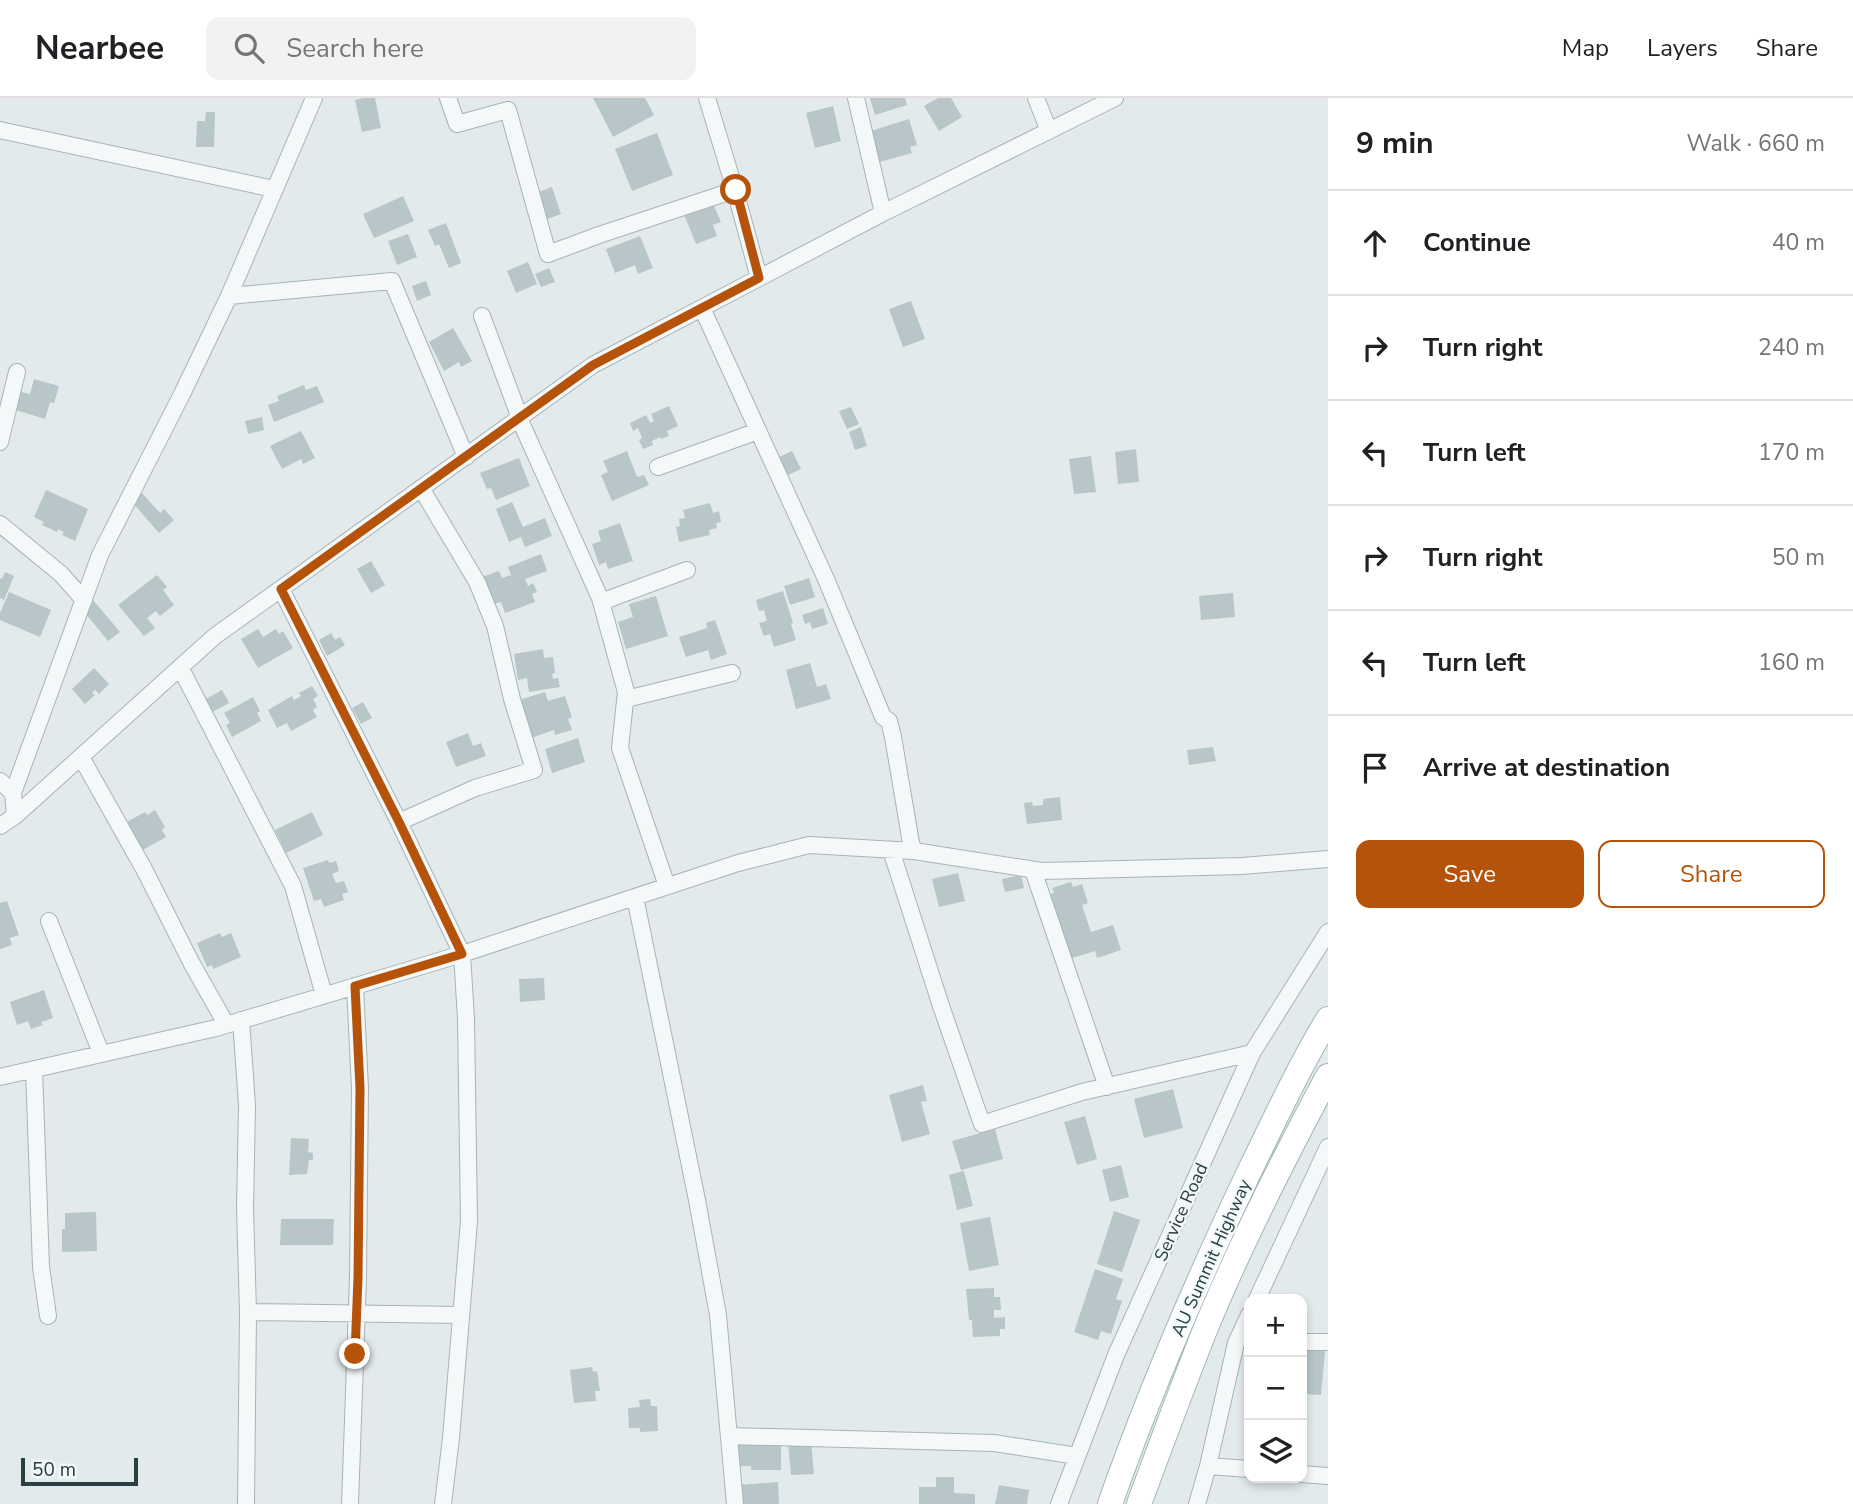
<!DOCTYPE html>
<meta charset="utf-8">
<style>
:root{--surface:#fff;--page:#f2f2f2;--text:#202124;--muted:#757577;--line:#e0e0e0;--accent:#b45309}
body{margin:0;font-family:"Nunito Sans",sans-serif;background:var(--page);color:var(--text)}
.controls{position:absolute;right:21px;bottom:21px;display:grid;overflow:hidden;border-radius:14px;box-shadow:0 4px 10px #0003}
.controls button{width:63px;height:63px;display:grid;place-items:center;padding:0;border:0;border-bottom:2px solid var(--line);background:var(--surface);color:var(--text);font:35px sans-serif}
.scale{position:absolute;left:21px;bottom:18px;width:117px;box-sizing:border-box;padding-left:7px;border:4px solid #284044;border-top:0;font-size:19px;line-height:24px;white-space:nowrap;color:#284044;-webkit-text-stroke:5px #f2f8f8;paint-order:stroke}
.stop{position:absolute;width:21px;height:21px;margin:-16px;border:5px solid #b45309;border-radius:50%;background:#fff}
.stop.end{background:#b45309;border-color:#fff;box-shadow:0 2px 7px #0008}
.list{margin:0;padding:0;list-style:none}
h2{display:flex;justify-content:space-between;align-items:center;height:91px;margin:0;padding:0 28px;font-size:30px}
h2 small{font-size:23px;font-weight:400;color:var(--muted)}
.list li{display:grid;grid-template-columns:46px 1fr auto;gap:21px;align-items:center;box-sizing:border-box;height:105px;padding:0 28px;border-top:2px solid var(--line)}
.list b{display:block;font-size:26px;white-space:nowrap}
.list em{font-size:23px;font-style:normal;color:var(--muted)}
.actions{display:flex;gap:14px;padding:21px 28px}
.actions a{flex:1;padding:16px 0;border:2px solid var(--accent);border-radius:14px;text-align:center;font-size:24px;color:var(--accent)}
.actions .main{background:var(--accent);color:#fff}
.icon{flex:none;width:38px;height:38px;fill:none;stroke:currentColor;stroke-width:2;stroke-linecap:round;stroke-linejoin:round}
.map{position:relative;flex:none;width:1328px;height:1406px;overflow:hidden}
header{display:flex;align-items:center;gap:42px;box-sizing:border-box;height:98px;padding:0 35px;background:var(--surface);border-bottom:2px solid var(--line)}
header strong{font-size:33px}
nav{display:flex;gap:38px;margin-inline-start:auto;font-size:24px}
.search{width:490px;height:63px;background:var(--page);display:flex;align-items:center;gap:18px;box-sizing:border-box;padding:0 24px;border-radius:14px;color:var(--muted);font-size:26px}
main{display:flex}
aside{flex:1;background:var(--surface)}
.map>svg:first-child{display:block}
.building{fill:#b8c6c9}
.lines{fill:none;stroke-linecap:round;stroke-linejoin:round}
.minor-casing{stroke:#a6b4b6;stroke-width:18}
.primary-casing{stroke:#a0b5b8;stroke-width:26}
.minor{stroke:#f5f8f9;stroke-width:16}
.primary{stroke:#fff;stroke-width:24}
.route{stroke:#b45309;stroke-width:9}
.labels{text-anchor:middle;stroke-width:5;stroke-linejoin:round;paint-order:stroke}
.street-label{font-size:18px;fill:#284044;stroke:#f2f8f8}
</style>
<header>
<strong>Nearbee</strong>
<div class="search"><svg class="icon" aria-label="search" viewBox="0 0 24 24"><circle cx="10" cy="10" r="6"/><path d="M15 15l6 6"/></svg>Search here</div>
<nav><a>Map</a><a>Layers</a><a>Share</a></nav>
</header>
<main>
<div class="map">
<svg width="1328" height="1406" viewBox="0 0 1328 1406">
<rect width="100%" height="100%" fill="#e2eaeb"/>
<!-- building -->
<path class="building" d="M363,0H375L381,30L362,34L355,2Z
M593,0H645L654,17L613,39Z
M870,0H905L907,7L875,17Z
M938,0H951L962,19L939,33L924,8Z
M833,8L841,43L815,50L806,15Z
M206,14H215L214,49H196L197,23H205Z
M909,21L917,47L910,49L912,55L880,64L871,33Z
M657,35L673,77L632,93L615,51Z
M552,89L561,116L545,122L536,95Z
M403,98L414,123L374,140L363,116Z
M712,103L721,124L713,127L717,138L696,146L683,114Z
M446,125L461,165L449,170L439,146L435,148L428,132Z
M408,136L417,159L397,167L388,143Z
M640,138L653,170L638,176L635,167L615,175L606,151Z
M528,164L537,186L516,195L507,173Z
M549,170L555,184L541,189L535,176Z
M426,183L431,197L417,203L412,188Z
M911,203L925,241L903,249L889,211Z
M453,230L472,263L461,269L459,264L444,273L429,244Z
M34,281L59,288L54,305L50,304L45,321L16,312L21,294L30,296Z
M304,287L306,292L317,288L324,304L274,324L268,307L279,303L277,298Z
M669,308L678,328L667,333L669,338L661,341L660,339L652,343L653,347L643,351L639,342L642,340L638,330L633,333L630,325L646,317L650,325L654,323L651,316Z
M851,309L859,326L847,331L839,313Z
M262,319L264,332L248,336L245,323Z
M861,329L867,348L855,352L849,334Z
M301,333L315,360L303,366L301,361L282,371L270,348Z
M1136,351L1139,384L1118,386L1115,354Z
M627,353L637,379L644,377L649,387L612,403L601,377L608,374L603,363Z
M792,353L801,371L786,378L777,360Z
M1091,358L1096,394L1074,396L1069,361Z
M519,360L530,388L496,402L491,390L487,391L480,375Z
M46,392L88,411L75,443L62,437L64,434L58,431L57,434L42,427L44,424L34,419Z
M142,395L160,415L164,411L174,422L159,435L132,404Z
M512,404L523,429L545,420L552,438L525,449L521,439L509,444L496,411Z
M710,405L713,415L719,413L721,424L716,425L717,430L709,432L710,437L679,444L676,429L680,428L679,421L685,420L683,412Z
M620,425L633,463L608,471L606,464L599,467L592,446L601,443L598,433Z
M541,456L547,473L525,481L528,488L533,485L537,494L532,496L535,504L505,515L501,504L493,506L482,479L499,473L502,480L511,477L508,469Z
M371,463L385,487L371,495L357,471Z
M5,474L14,478L4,502L0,500V480L2,481Z
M157,477L167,489L163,492L174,507L160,518L156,513L147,520L155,530L144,538L118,507Z
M809,480L815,499L790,507L784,488Z
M783,493L793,525L791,526L796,542L774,549L770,536L764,538L759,525L767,523L764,512L759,513L756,502Z
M9,494L51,512L40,539L0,522V515Z
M1233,495L1235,519L1201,522L1199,498Z
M656,498L668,538L626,551L618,524L633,519L629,506Z
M93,502L120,534L108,543L82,511Z
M823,510L828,526L812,531L810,524L805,526L802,517Z
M715,522L727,556L711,562L708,552L686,559L679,539L707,530L706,525Z
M258,531L263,539L276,531L279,536L283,533L293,550L258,570L241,541Z
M331,535L335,542L340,539L345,547L327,558L319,542Z
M543,551L544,560L553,559L555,575L552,576L553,581L558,580L560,589L529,594L527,580L518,582L514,556Z
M810,565L817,589L826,586L831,601L796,611L786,572Z
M94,570L109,586L99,596L95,592L92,595L95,597L85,606L72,591Z
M312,588L318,598L313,601L317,609L313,612L317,619L291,633L287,625L277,630L268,612L292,598L294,602L301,598L299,595Z
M222,592L229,605L209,616L202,603Z
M545,594L548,603L565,598L572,619L568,621L572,632L555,637L554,632L531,640L519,602Z
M253,599L260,613L257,615L261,623L232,639L226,627L230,625L224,615Z
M363,604L372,620L361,626L352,610Z
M468,635L473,648L481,645L486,658L456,669L446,644Z
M578,640L585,664L552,675L545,651Z
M1213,649L1216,663L1189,667L1187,652Z
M1060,699L1062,722L1027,726L1024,705L1032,704L1033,708L1043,707V701Z
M155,712L165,729L162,732L166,739L141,753L125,725L145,714L147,717Z
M312,714L323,737L286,755L275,732Z
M328,762L329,765L336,763L339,773L332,776L336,785L344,783L348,794L342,796L344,802L324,809L321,801L314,803L303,770Z
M958,775L965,803L939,809L932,781Z
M1021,777L1024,790L1005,794L1002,781Z
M1071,784L1073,789L1082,786L1088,805L1082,807L1091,834L1113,827L1121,852L1097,860L1095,853L1069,861L1045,798L1054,795L1052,790Z
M7,803L19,837L10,840L12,847L0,851V805Z
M220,835L222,839L231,835L241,859L213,871L212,867L207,869L197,845Z
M544,880L545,902L520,904L519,881Z
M44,892L53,920L41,924L43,927L31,931L28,923L17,927L10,904Z
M923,987L927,1003L921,1004L930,1036L902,1044L889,997Z
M1173,991L1183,1030L1144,1040L1134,1001Z
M1085,1018L1097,1061L1077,1067L1064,1024Z
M995,1031L1003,1061L961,1072L952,1043Z
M291,1040L309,1041L308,1054L313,1055V1062H309L307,1076L289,1077Z
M1121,1067L1129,1099L1110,1104L1102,1072Z
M964,1073L973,1108L957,1112L949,1077Z
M1114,1113L1140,1122L1122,1174L1097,1166Z
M96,1114L97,1153L62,1154V1131H65V1115Z
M990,1119L999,1167L969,1173L960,1125Z
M281,1121H334L333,1147H280Z
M1095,1171L1123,1181L1116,1201L1122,1203L1111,1236L1101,1233L1098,1242L1074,1234Z
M994,1190V1199H1000L1001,1212H994V1220L1005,1219V1231H1000V1238L973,1239L972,1222H969L966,1191Z
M1302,1251L1325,1253L1321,1297L1302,1296Z
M592,1269L593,1274L597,1273L600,1293H595L596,1303L574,1305L570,1272Z
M650,1301L651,1308H657L658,1333L640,1334V1330H629L628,1310L640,1309L639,1302Z
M811,1342L814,1376L791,1377L788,1344Z
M735,1345L781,1347V1372H751V1368H734Z
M936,1379H954V1395L975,1396V1406H919V1389H936Z
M778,1384L779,1406H740L739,1387Z
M999,1387L1029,1392L1027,1406H995Z"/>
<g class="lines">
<defs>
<path id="minor" d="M448,0L457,26L508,12L548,156L599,137L735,92
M707,0L735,92L759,180
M856,0L883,115
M1036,0L1049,33
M0,32L274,91
M229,198L392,183L466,359
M702,210L826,481L883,619L889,623L893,639L911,745L914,753
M482,218L517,312L519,320L600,500L626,594L620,650L667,788
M0,344L17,274
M658,369L758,333
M0,426L61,476L84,502
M281,491L399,724L462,856L466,921L469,1123L451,1340L443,1406
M601,504L687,472
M180,569L293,788L324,897
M626,601L732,575
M81,659L144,771L192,866L226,926
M0,683L13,695
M15,718L13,695L100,457L182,296L229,198L314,0
M399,724L475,690L534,672L512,601L495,528L477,484L421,390
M0,728L15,718L215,538L593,267L883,115L1115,0
M891,752L941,908L982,1026L1082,994L1252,955
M1033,772L1107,989
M635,799L697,1102L718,1217L735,1406
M49,823L101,955
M241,922L247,1007L245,1110L248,1214L246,1406
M34,971L41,1169L48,1218
M0,979L216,930L462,856L738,765L809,747L914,753L1042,773L1242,768L1328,761
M1257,1201L1328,1049
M248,1214L461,1217
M1302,1244H1328
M729,1338L994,1345L1077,1358
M1208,1368L1249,1371
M1302,1376L1328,1378
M350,1406L358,1180L360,990L355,888
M1059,1406L1116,1257L1252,955L1328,834
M1197,1406L1208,1368L1236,1245L1249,1217"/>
<path id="primary" d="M1110,1406C1150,1292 1198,1181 1250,1072C1275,1021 1299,969 1328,921
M1139,1406C1160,1349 1181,1293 1203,1237C1239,1148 1283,1062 1328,978"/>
</defs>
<!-- minor casing -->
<use href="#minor" class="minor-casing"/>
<!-- primary casing -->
<use href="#primary" class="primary-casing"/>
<!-- minor -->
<use href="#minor" class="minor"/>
<!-- primary -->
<use href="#primary" class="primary"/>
</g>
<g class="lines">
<!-- route -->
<path class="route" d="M355,1256L358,1180L360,990L355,888L462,856L399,724L281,491L593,267L759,180L736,92"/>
</g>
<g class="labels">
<!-- street labels -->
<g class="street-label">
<text transform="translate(1181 1114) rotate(-66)" y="6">Service Road</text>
<text transform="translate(1211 1160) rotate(-66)" y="6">AU Summit Highway</text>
</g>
</g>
</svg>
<div class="controls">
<button>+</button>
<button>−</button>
<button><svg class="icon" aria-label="layers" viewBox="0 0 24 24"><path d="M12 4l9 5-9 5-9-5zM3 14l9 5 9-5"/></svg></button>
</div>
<div class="scale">50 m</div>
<div class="stop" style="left:736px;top:92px"></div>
<div class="stop end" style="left:355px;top:1256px"></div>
</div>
<aside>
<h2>9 min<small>Walk · 660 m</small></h2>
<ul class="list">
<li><svg class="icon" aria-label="ahead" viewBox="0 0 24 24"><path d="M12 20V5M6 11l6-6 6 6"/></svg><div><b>Continue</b></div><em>40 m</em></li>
<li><svg class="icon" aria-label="right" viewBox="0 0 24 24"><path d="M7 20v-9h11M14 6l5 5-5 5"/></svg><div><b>Turn right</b></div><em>240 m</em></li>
<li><svg class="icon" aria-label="left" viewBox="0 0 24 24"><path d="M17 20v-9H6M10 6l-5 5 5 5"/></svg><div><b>Turn left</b></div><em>170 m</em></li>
<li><svg class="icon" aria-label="right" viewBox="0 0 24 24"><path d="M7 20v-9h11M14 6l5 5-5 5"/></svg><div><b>Turn right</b></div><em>50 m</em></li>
<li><svg class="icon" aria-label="left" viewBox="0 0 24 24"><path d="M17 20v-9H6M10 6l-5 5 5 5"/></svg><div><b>Turn left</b></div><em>160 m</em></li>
<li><svg class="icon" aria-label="arrive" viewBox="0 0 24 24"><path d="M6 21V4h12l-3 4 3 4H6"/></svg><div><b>Arrive at destination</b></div></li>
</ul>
<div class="actions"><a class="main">Save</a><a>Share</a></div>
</aside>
</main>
